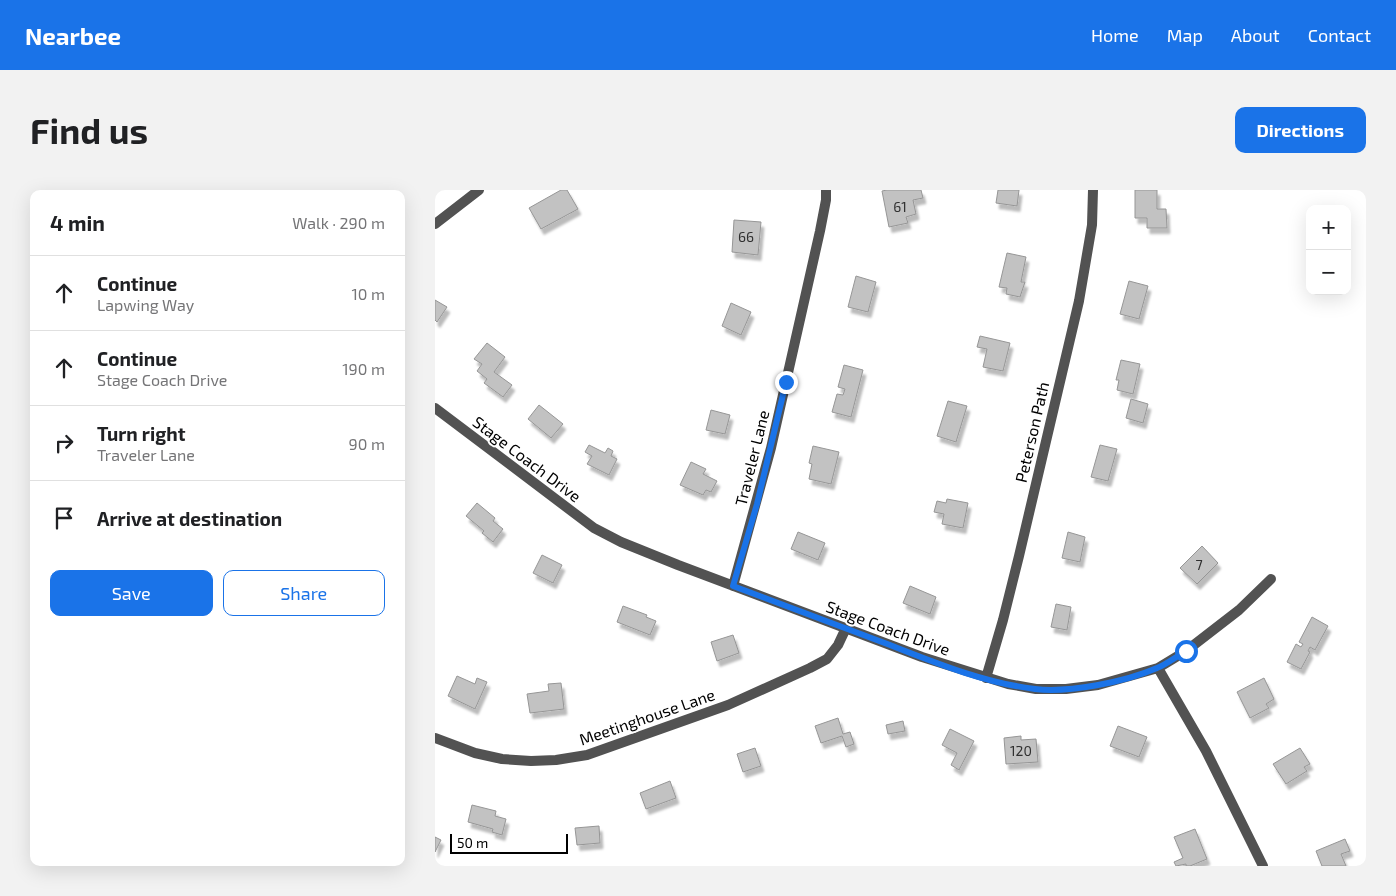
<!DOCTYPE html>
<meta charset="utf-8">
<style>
:root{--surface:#fff;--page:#f2f2f2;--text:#202124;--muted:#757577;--line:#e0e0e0;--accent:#1a73e8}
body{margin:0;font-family:"Exo 2",sans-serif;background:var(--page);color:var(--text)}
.controls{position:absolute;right:15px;top:15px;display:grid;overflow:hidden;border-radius:10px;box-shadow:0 5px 20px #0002}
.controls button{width:45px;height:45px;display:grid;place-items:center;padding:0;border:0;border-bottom:1px solid var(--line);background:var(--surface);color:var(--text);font:25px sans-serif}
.scale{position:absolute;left:15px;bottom:12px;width:118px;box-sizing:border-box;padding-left:5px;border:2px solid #000;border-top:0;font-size:14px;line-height:18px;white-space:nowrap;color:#000;-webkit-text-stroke:4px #fff;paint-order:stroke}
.stop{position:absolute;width:15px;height:15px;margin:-11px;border:4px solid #1a73e8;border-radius:50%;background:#fff}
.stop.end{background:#1a73e8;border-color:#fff;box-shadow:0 1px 5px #0008}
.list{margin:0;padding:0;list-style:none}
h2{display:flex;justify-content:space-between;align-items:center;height:65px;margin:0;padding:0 20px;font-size:21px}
h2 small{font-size:16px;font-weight:400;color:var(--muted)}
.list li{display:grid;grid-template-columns:32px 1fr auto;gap:15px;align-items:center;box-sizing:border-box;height:75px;padding:0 20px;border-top:1px solid var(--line)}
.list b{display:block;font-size:19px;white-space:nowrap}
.list p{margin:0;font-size:16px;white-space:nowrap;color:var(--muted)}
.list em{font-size:16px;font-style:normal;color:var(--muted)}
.actions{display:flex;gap:10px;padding:15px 20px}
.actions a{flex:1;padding:11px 0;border:1px solid var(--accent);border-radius:10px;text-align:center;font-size:18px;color:var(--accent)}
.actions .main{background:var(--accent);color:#fff}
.icon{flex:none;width:28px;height:28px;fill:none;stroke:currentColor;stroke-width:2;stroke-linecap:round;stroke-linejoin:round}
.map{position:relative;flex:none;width:931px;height:676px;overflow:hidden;border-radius:10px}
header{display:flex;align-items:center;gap:30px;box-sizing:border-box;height:70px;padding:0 25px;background:var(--accent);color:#fff}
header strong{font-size:24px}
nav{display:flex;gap:28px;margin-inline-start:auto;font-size:18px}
.intro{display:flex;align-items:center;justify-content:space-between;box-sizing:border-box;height:120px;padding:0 30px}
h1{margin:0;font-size:35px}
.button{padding:12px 22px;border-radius:10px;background:var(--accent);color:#fff;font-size:18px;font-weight:700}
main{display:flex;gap:30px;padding:0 30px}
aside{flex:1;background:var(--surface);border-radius:10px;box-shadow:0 5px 20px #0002}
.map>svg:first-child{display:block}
.building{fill:#c2c2c2;stroke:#969696;filter:url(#shadow)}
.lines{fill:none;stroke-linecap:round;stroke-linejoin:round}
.street{stroke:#525252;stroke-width:10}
.route{stroke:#1a73e8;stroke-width:6}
.labels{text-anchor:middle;stroke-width:4;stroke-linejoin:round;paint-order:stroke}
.number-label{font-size:14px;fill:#303030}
.street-label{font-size:16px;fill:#000;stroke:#fff}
</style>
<header>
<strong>Nearbee</strong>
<nav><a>Home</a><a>Map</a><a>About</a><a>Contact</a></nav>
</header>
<div class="intro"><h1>Find us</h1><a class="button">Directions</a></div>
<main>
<aside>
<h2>4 min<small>Walk · 290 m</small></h2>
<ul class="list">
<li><svg class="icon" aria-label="ahead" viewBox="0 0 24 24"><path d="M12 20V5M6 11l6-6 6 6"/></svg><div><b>Continue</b><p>Lapwing Way</p></div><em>10 m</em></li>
<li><svg class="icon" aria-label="ahead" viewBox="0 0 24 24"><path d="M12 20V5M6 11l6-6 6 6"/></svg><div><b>Continue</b><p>Stage Coach Drive</p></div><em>190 m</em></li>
<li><svg class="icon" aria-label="right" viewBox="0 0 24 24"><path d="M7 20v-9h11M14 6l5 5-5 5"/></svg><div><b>Turn right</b><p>Traveler Lane</p></div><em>90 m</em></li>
<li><svg class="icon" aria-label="arrive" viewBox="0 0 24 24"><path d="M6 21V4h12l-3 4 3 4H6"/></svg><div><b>Arrive at destination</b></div></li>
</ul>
<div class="actions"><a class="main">Save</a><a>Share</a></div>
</aside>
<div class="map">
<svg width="931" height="676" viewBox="0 0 931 676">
<defs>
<filter id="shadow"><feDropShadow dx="3" dy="5.5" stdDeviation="1" flood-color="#0004"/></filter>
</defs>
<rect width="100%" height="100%" fill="#fff"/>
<!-- building -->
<path class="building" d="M126,0H132L143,19L106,39L94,18Z
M452,0H486L488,8L478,10L481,24L471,27L473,33L454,37L447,1Z
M563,0H584L582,16L561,13Z
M700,0H722V19H731L732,38H712V28H700Z
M299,30L326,32L323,65L297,62Z
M572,63L591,67L586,92H590L585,107L571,104L572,98L564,97Z
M421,86L441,92L433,122L413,117Z
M694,91L713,96L704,129L685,124Z
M0,110L12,117L2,132L0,130Z
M296,113L316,122L306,145L287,136Z
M545,146L575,153L568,181L548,177L552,159L542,157Z
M52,153L70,167L59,182L77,195L68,207L49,193L52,189L42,181L47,174L39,169Z
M686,170L705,174L698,204L682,200L684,190H681Z
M409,175L428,180L416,227L397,222L402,204L408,205L410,199L403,197Z
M696,209L713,214L708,233L691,228Z
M513,211L532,216L521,252L502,246Z
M104,215L128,234L116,248L93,229Z
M276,220L295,225L290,244L271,240Z
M154,255L170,263L173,258L178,261L176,266L182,269L174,285L152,274L157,266L150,262Z
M665,255L682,259L673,291L656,287Z
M378,256L404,262L396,294L374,289L377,274L374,273Z
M256,272L271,279L268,284L282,291L276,302L271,300L268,305L245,295Z
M512,309L533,313L528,338L507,334L509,324L499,322L502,311L511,313Z
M42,313L60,328L58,331L68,339L58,352L47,343L49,341L31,326Z
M363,342L390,353L383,370L356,359Z
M633,342L650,347L645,372L627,368Z
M767,356L783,373L762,394L745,378Z
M107,365L127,375L118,393L98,383Z
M475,396L501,407L495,424L468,413Z
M621,414L636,417L632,440L616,437Z
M188,416L212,425L211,427L221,431L215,445L182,432Z
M877,427L893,436L880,460L875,457L873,461L875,462L866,479L852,472L861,454L866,457L868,454L864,452Z
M298,445L304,463L282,471L276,452Z
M22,486L40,494L42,488L52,492L40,519L13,506Z
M829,488L839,509L831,514L834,518L815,528L802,502Z
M126,493L129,519L95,523L92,504L114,501L113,494Z
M403,528L408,544L415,542L419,554L411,557L407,546L386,553L380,536Z
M468,531L470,541L453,544L451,535Z
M683,536L712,547L704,567L675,556Z
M515,539L539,551L524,580L516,575L522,563L507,555Z
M586,546V550L601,549L603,572L571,574L569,548Z
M320,558L326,576L308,582L302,564Z
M865,558L875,574L869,577L872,581L851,594L838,574Z
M235,591L241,608L211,619L205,603Z
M37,615L61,621L60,626L71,629L67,645L57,642L58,639L33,632Z
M164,636L165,653L142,655L140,638Z
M760,639L772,669L755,676H751V674L741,676L739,672L748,668L739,647Z
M0,647L6,650L0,662Z
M910,649L915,661L906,664L911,676H887L881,661Z"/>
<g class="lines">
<!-- street -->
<path class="street" d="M0,34L44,0
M0,218L159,338L186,352L243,375L487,467L573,494L601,499H631L663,495L723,478L771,561L828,676
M298,396L336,258L385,41L391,10V0
M723,478L751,461L804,420L836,389
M551,488L568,430L584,366L644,111L657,35L658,0
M0,548L40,563L67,569L96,571L121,570L152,565L293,515L375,478L392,469L403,455L411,438"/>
</g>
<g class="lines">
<!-- route -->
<path class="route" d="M351,192L322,314L298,396C350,416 403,435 455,455C501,473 550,493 600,499C634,503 690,492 722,478C732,474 742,466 751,461"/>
</g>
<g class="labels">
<!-- number labels -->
<g class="number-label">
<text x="465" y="22">61</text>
<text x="311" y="52">66</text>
<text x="764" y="380">7</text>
<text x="586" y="566">120</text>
</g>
<!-- street labels -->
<g class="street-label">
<text transform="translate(597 242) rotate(-77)" y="6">Peterson Path</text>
<text transform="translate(317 268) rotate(-76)" y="6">Traveler Lane</text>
<text transform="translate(92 269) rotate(37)" y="6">Stage Coach Drive</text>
<text transform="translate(453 438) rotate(20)" y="6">Stage Coach Drive</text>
<text transform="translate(212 527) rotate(-19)" y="6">Meetinghouse Lane</text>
</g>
</g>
</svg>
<div class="controls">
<button>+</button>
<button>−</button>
</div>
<div class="scale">50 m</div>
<div class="stop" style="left:751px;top:461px"></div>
<div class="stop end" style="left:351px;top:192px"></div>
</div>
</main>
